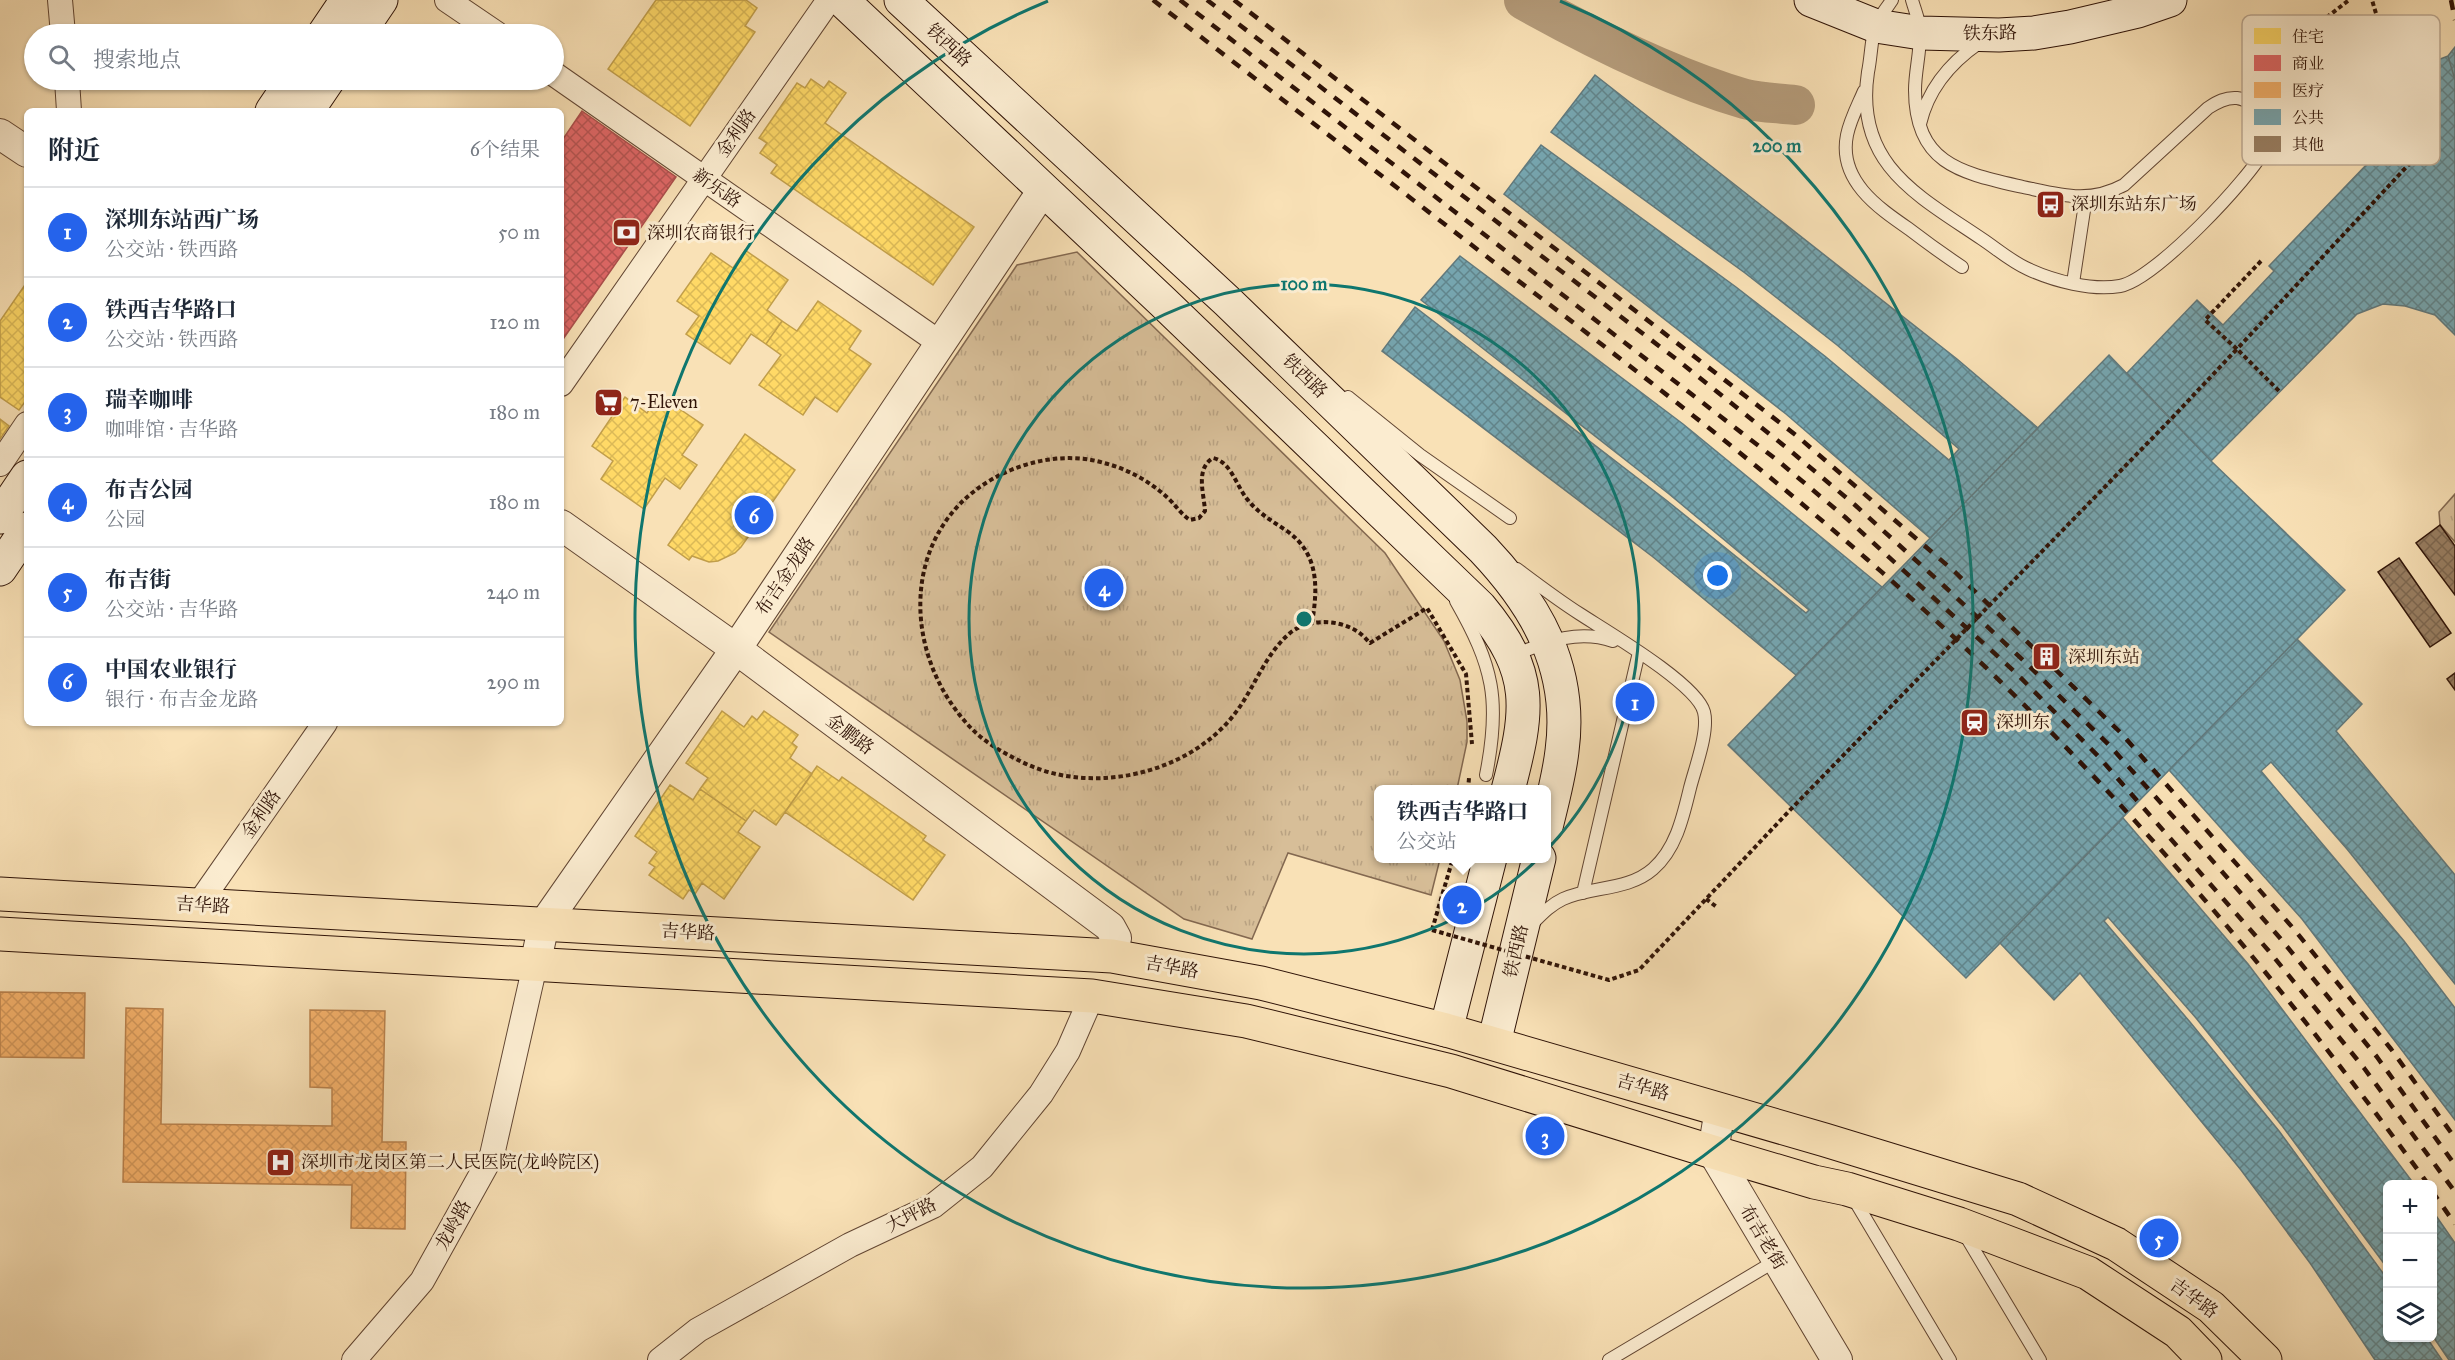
<!DOCTYPE html>
<html lang="zh">
<meta charset="utf-8">
<style>
:root{--surface:#fff;--page:#f2f2f3;--text:#1f2937;--muted:#747a83;--line:#e0e1e3;--accent:#2563eb}
body{margin:0;font-family:"IM FELL Great Primer","Noto Serif SC",serif;background:var(--page);color:var(--text)}
.controls{position:absolute;right:18px;bottom:18px;display:grid;overflow:hidden;border-radius:9px;box-shadow:0 2px 4px #0004}
.controls button{width:54px;height:54px;display:grid;place-items:center;padding:0;border:0;border-bottom:2px solid var(--line);background:var(--surface);color:var(--text);font:30px sans-serif}
.you{position:absolute;left:1718px;top:576px;width:21px;height:21px;margin:-15px;border:4px solid #fff;border-radius:50%;background:#1a73e8;box-shadow:0 0 0 9px #1a73e833}
.badge{display:grid;place-items:center;width:39px;height:39px;border-radius:50%;background:var(--accent);color:#fff;font-size:20px;font-weight:700}
.pin{position:absolute;translate:-50% -50%;border:3px solid #fff;box-shadow:0 2px 6px #0006}
.popup{position:absolute;left:1374px;top:785px;width:177px;height:78px;box-sizing:border-box;display:grid;place-content:center;border-radius:9px;background:var(--surface);filter:drop-shadow(0 2px 4px #0005);font-size:20px;white-space:nowrap;color:var(--muted)}
.popup b{font-size:22px;color:var(--text)}
.popup::after{content:'';position:absolute;left:50%;top:100%;margin-left:-12px;border:12px solid transparent;border-top-color:var(--surface)}
.list{margin:0;padding:0;list-style:none}
h2{display:flex;justify-content:space-between;align-items:center;height:78px;margin:0;padding:0 24px;font-size:26px}
h2 small{font-size:20px;font-weight:400;color:var(--muted)}
.list li{display:grid;grid-template-columns:39px 1fr auto;gap:18px;align-items:center;box-sizing:border-box;height:90px;padding:0 24px;border-top:2px solid var(--line)}
.list b{display:block;font-size:22px;white-space:nowrap}
.list p{margin:0;font-size:20px;white-space:nowrap;color:var(--muted)}
.list em{font-size:20px;font-style:normal;color:var(--muted)}
.icon{flex:none;width:33px;height:33px;fill:none;stroke:currentColor;stroke-width:2;stroke-linecap:round;stroke-linejoin:round}
.map{position:relative;flex:none;width:2455px;height:1360px;overflow:hidden}
.search{position:absolute;background:var(--surface);box-shadow:0 2px 4px #0004;left:24px;top:24px;width:540px;height:66px;display:flex;align-items:center;gap:15px;box-sizing:border-box;padding:0 21px;border-radius:33px;color:var(--muted);font-size:22px}
.panel{position:absolute;background:var(--surface);box-shadow:0 2px 4px #0004;left:24px;top:108px;width:540px;height:618px;border-radius:9px}
.map>svg:first-child{display:block}
.park{fill:url(#park-tufts);stroke:#836850;stroke-width:1.5}
.homes{fill:url(#homes-cross-hatch);stroke:#c19e4a;stroke-width:1.5}
.shops{fill:url(#shops-cross-hatch);stroke:#ab4d4a;stroke-width:1.5}
.health{fill:url(#health-cross-hatch);stroke:#ba824d;stroke-width:1.5}
.public{fill:url(#public-cross-hatch);stroke:#61797d;stroke-width:1.5}
.lines{fill:none;stroke-linecap:round;stroke-linejoin:round}
.river{stroke:#b49b7a;stroke-width:40}
.building{fill:url(#building-cross-hatch);stroke:#2f1307;stroke-width:1.5}
.service-casing{stroke:#624633;stroke-width:14}
.minor-casing{stroke:#624633;stroke-width:26}
.tertiary-casing{stroke:#624633;stroke-width:32}
.secondary-casing{stroke:#2f1307;stroke-width:35}
.primary-casing{stroke:#2f1307;stroke-width:35}
.path{stroke:#2f1307;stroke-width:4;stroke-dasharray:4.5 3;stroke-linecap:butt}
.service{stroke:#fbecd0;stroke-width:12}
.minor{stroke:#fbecd0;stroke-width:24}
.tertiary{stroke:#fbecd0;stroke-width:30}
.secondary{stroke:#fbecd0;stroke-width:33}
.primary{stroke:#f9e1b6;stroke-width:33}
.rail{stroke:#2f1307;stroke-width:4.5;stroke-dasharray:10 10;stroke-linecap:butt}
.path-bridge{stroke:#2f1307;stroke-width:4;stroke-dasharray:4.5 3;stroke-linecap:butt}
.ring{fill:none;stroke:#0f766e;stroke-width:3}
.labels{text-anchor:middle;stroke-width:6;stroke-linejoin:round;paint-order:stroke}
.street-label{font-size:18px;fill:#2f1307;stroke:#fbecd0}
.poi-label{font-size:18px;fill:#2f1307;stroke:#fbecd0;text-anchor:start}
.key{fill:#fbecd0;stroke:#beab94;stroke-width:1.5}
.key-label{font-size:16px;fill:#2f1307}
.centre{fill:#0f766e;stroke:#fbecd0;stroke-width:3}
.ring-label{font-size:18px;text-anchor:middle;font-weight:bold;fill:#0f766e;stroke:#fbecd0;stroke-width:6;stroke-linejoin:round;paint-order:stroke}
</style>
<div class="map">
<svg width="2455" height="1360" viewBox="0 0 2455 1360">
<defs>
<pattern id="park-tufts" width="24" height="20" patternUnits="userSpaceOnUse" patternTransform="scale(1.5)"><rect width="24" height="20" fill="#d7be98"/><path d="M3 7l-1-3M5 7V3M7 7l1-3M15 17l-1-3M17 17v-4M19 17l1-3" fill="none" stroke="#b9a282"/></pattern>
<pattern id="homes-cross-hatch" width="8" height="8" patternUnits="userSpaceOnUse" patternTransform="scale(1.5)"><rect width="8" height="8" fill="#ffd966"/><path d="M0 0l8 8M0 8l8-8" fill="none" stroke="#dbb957"/></pattern>
<pattern id="shops-cross-hatch" width="8" height="8" patternUnits="userSpaceOnUse" patternTransform="scale(1.5)"><rect width="8" height="8" fill="#e06666"/><path d="M0 0l8 8M0 8l8-8" fill="none" stroke="#b65352"/></pattern>
<pattern id="health-cross-hatch" width="8" height="8" patternUnits="userSpaceOnUse" patternTransform="scale(1.5)"><rect width="8" height="8" fill="#f6b26b"/><path d="M0 0l8 8M0 8l8-8" fill="none" stroke="#d3985b"/></pattern>
<pattern id="public-cross-hatch" width="8" height="8" patternUnits="userSpaceOnUse" patternTransform="scale(1.5)"><rect width="8" height="8" fill="#76a5af"/><path d="M0 0l8 8M0 8l8-8" fill="none" stroke="#61858c"/></pattern>
<pattern id="building-cross-hatch" width="8" height="8" patternUnits="userSpaceOnUse" patternTransform="scale(1.5)"><rect width="8" height="8" fill="#987e62"/><path d="M0 0l8 8M0 8l8-8" fill="none" stroke="#7c664f"/></pattern>
</defs>
<rect width="100%" height="100%" fill="#f9e1b6"/>
<filter id="stains"><feTurbulence type="fractalNoise" baseFrequency=".00333" numOctaves="4"/><feColorMatrix values="0 0 0 0 .2 0 0 0 0 .09 0 0 0 0 .02 0 0 0 .5 -.17"/></filter>
<radialGradient id="worn" r=".72"><stop offset=".6" stop-color="#630" stop-opacity="0"/><stop offset="1" stop-color="#630" stop-opacity=".3"/></radialGradient>
<!-- park -->
<path class="park" d="M1077,252L1385,553L1444,641L1460,680L1467,721V742L1457,789L1378,790V858L1440,859L1431,895L1288,853L1252,939L1184,919L769,632L1017,265Z
M2455,494V542L2440,525L2439,512Z"/>
<!-- homes -->
<path class="homes" d="M656,0H746L757,8L745,26L755,32L690,126L608,69Z
M811,79L824,88L829,81L846,93L825,123L974,227L933,285L771,173L777,165L760,153L767,143L759,138L797,83L805,88Z
M745,250L788,280L767,310L782,321L766,344L751,334L730,364L686,334L699,316L677,301L711,253L733,268Z
M27,282V399L19,410L0,397V321Z
M818,301L861,331L849,349L871,364L837,412L815,397L803,415L759,385L781,355L766,344L782,321L797,331Z
M659,395L703,425L682,455L697,465L680,489L665,478L644,509L601,479L613,461L592,446L625,397L647,413Z
M0,419L9,426L0,439Z
M745,434L795,470L741,547L735,553L718,561L709,562L692,556L689,560L668,545Z
M722,711L744,727L752,716L757,720L764,711L798,735L792,743L797,747L790,758L812,774L776,825L754,810L746,821L700,789L708,778L686,763Z
M817,766L839,781L842,777L926,836L923,840L945,855L913,900L785,812Z
M670,785L693,800L700,789L746,821L738,832L760,847L724,899L702,883L695,894L689,890L683,899L649,875L655,867L649,863L657,852L635,836Z"/>
<!-- shops -->
<path class="shops" d="M582,111L676,177L561,342V142Z"/>
<!-- health -->
<path class="health" d="M0,992L85,993L84,1058L0,1057Z
M126,1008L163,1009L161,1124L332,1126V1088L310,1087V1010L385,1011L382,1142H406L405,1229L351,1228L352,1185L123,1182Z"/>
<!-- public -->
<path class="public" d="M2455,47V80L2448,56Z
M2448,56L2455,80V335L2435,315L2405,306L2383,304L2357,314L2211,461L2127,373L2197,300L2223,325L2274,271L2269,266L2368,163L2377,147L2381,129L2383,81Z
M1595,75L1957,359L2038,428L1930,538L1786,414L1504,194L1541,145L1736,287L1826,357L1949,460L1959,449L1837,345L1745,273L1551,132Z
M1460,256L1683,424L1882,587L1796,675L1653,557L1382,351L1415,307L1666,500L1806,613L1809,610L1669,494L1421,300Z
M2109,355L2211,461L2345,590L1966,978L1728,745Z
M2297,639L2362,704L2336,731L2455,875V984L2347,849L2271,762L2261,771L2404,941L2455,1008V1120L2302,919L2169,770Z
M2123,818L2248,964L2414,1184H2388V1269L2283,1127L2196,1018L2108,917L2104,921L2190,1022L2279,1131L2388,1280V1338H2427L2442,1360H2375L2310,1263L2241,1170L2080,973L2054,1000L2000,943Z
M2432,1210L2455,1243V1360H2449L2432,1335Z"/>
<g class="lines">
<!-- river -->
<path class="river" d="M1524,0C1592,38 1670,77 1745,99C1761,103 1779,103 1795,105"/>
</g>
<!-- building -->
<path class="building" d="M2440,525L2455,546V595L2416,543Z
M2399,558L2451,633L2430,647L2378,572Z
M2455,673V690L2447,679Z"/>
<g class="lines">
<defs>
<path id="service" d="M1892,0C1887,8 1878,18 1875,27C1871,41 1871,58 1868,72C1854,164 1917,195 1982,239C1997,249 2012,262 2028,269C2054,281 2092,291 2120,286C2154,280 2251,178 2266,147C2274,129 2256,100 2237,98C2226,97 2217,102 2208,108L2124,185C2089,204 2061,195 2023,187C1962,173 1915,165 1915,90C1915,72 1920,54 1920,35C1921,24 1915,11 1912,0
M1864,91C1858,105 1850,120 1847,135C1838,180 1877,207 1909,229C1926,242 1944,255 1962,267
M1920,124C1928,89 1950,63 1979,43
M2073,283L2086,197
M1348,397L1420,455L1510,518
M1517,569C1537,584 1558,600 1580,614C1606,631 1697,684 1704,712C1709,732 1695,768 1690,788C1683,817 1676,849 1653,869C1628,891 1591,886 1563,899C1550,905 1541,915 1531,925
M1456,601C1493,666 1501,700 1486,775
M1514,655C1547,642 1577,629 1613,641
M1583,893L1639,652
M1852,1196L1950,1360
M1964,1233L2040,1360
M1609,1360L1777,1260"/>
<path id="minor" d="M60,0L63,34
M447,0L497,34
M554,74L940,343
M67,80L69,111
M561,384L829,0
M0,464L27,424
M198,905L325,723
M354,1360L422,1281L492,1155L535,965
M660,1360L698,1330L850,1245L933,1206L982,1167L1041,1094L1068,1051L1092,996"/>
<path id="tertiary" d="M0,134L27,152
M561,525L736,649L1110,927L1116,938L1112,956
M535,965L544,924L736,649L1043,190
M1720,1109L1713,1152L1837,1360"/>
<path id="secondary" d="M842,0L1163,302L1480,607C1535,673 1529,710 1508,790
M901,0L1228,302L1483,549C1537,606 1573,669 1562,751C1559,777 1552,802 1546,827
M1811,0L1876,26L1921,33L1999,35L2034,33L2070,27L2138,11L2170,0
M324,34L347,0
M358,34L381,0
M272,111L293,80
M307,111L328,80
M0,517L27,477
M0,569L27,529
M1446,1030L1490,858
M1494,1043L1539,858"/>
<path id="primary" d="M0,894L1112,956L1261,983L1446,1030L1825,1140L2018,1199L2116,1244L2211,1307L2265,1360
M0,934L1092,996L1246,1021L1451,1071L1713,1152L1814,1182L1847,1189L1959,1224L2088,1273L2178,1332L2205,1360"/>
</defs>
<!-- service casing -->
<use href="#service" class="service-casing"/>
<!-- minor casing -->
<use href="#minor" class="minor-casing"/>
<!-- tertiary casing -->
<use href="#tertiary" class="tertiary-casing"/>
<!-- secondary casing -->
<use href="#secondary" class="secondary-casing"/>
<!-- primary casing -->
<use href="#primary" class="primary-casing"/>
<!-- path -->
<path class="path" d="M2291,45L2349,0
M2261,261L2205,320L2237,349L2410,163L2395,77L2372,0
M1312,623C1318,587 1319,554 1287,531C1272,521 1258,513 1247,499C1236,485 1231,462 1213,458C1195,469 1204,493 1205,511L1199,518L1190,520C1181,514 1177,507 1169,499C1151,482 1128,469 1104,463C1074,454 1040,458 1011,470C902,515 895,647 970,727C984,742 1002,752 1020,761C1088,796 1185,776 1233,716C1254,690 1264,655 1290,633C1307,619 1336,619 1355,630C1361,633 1366,639 1370,643L1427,608L1466,674L1472,744
M1468,790L1469,778
M1706,899L1718,908
M1432,930L1453,858"/>
<!-- service -->
<use href="#service" class="service"/>
<!-- minor -->
<use href="#minor" class="minor"/>
<!-- tertiary -->
<use href="#tertiary" class="tertiary"/>
<!-- secondary -->
<use href="#secondary" class="secondary"/>
<!-- primary -->
<use href="#primary" class="primary"/>
<!-- rail -->
<path class="rail" d="M1153,0C1271,91 1390,182 1508,273C1681,404 1853,537 2008,689C2163,841 2301,1009 2428,1184
M1180,0L1777,460L1845,517L2016,673L2098,756L2268,950L2364,1068L2455,1192
M1207,0L1680,362L1787,448L1855,505L1943,585L2026,663L2109,745L2204,851L2280,938L2377,1057L2455,1165
M1234,0L1797,436L1955,572L2121,733L2293,928L2391,1049L2455,1138
M2451,0L2455,20
M2432,1191L2455,1224"/>
<!-- path-bridge -->
<path class="path-bridge" d="M1432,930L1609,980L1639,970L1792,808L2171,419L2237,349L2280,392"/>
</g>
<!-- distance rings -->
<g class="ring">
<circle cx="1304" cy="619" r="335"/>
<path d="M1560 1A669 669 0 1 1 1048 1"/>
</g>
<!-- icons -->
<defs>
<symbol id="bus-square" viewBox="-11 -11 22 22"><rect x="-9" y="-9" width="18" height="18" rx="4" fill="#8f2418" stroke="#fbecd0"/><path d="M-5-6H5V4H4V6H2V4H-2V6H-4V4H-5ZM-3.5-4V0h7V-4ZM-3.5 1.2v1.5H-2V1.2ZM2 1.2v1.5H3.5V1.2Z" fill="#fff"/></symbol>
<symbol id="bank-square" viewBox="-11 -11 22 22"><rect x="-9" y="-9" width="18" height="18" rx="4" fill="#8f2418" stroke="#fbecd0"/><path d="M-6-4H6V4H-6ZM0-2.3a2.3 2.3 0 1 0 0 4.6a2.3 2.3 0 1 0 0-4.6Z" fill="#fff"/></symbol>
<symbol id="supermarket-square" viewBox="-11 -11 22 22"><rect x="-9" y="-9" width="18" height="18" rx="4" fill="#8f2418" stroke="#fbecd0"/><path d="M-6-5.5h2.5l.6 2H6L4.5 2H-2.5L-4.4-4H-6ZM-1.5 3.2a1.3 1.3 0 1 0 .1 0ZM3 3.2a1.3 1.3 0 1 0 .1 0Z" fill="#fff"/></symbol>
<symbol id="building-square" viewBox="-11 -11 22 22"><rect x="-9" y="-9" width="18" height="18" rx="4" fill="#8f2418" stroke="#fbecd0"/><path d="M-4-6H4V6H1V3H-1V6H-4ZM-2.5-4.3h1.7v1.8h-1.7ZM.8-4.3h1.7v1.8H.8ZM-2.5-1h1.7V.8h-1.7ZM.8-1h1.7V.8H.8Z" fill="#fff"/></symbol>
<symbol id="station-square" viewBox="-11 -11 22 22"><rect x="-9" y="-9" width="18" height="18" rx="4" fill="#8f2418" stroke="#fbecd0"/><path d="M-3-6H3Q5-6 5-4V2Q5 4 3 4L4.5 6H3L1.5 4h-3L-3 6H-4.5L-3 4Q-5 4-5 2V-4Q-5-6-3-6ZM-3.5-4v3h7v-3ZM-3.5 1v1.5H-2V1ZM2 1v1.5H3.5V1Z" fill="#fff"/></symbol>
<symbol id="hospital-square" viewBox="-11 -11 22 22"><rect x="-9" y="-9" width="18" height="18" rx="4" fill="#8f2418" stroke="#fbecd0"/><path d="M-5-5h3v3.5h4V-5h3V5h-3V1.5h-4V5h-3Z" fill="#fff"/></symbol>
</defs>
<g fill-rule="evenodd">
<use href="#bus-square" x="2034" y="188" width="33" height="33"/>
<use href="#bank-square" x="610" y="216" width="33" height="33"/>
<use href="#supermarket-square" x="592" y="386" width="33" height="33"/>
<use href="#building-square" x="2030" y="640" width="33" height="33"/>
<use href="#station-square" x="1958" y="706" width="33" height="33"/>
<use href="#hospital-square" x="264" y="1146" width="33" height="33"/>
</g>
<g class="labels">
<!-- street labels -->
<g class="street-label">
<text transform="translate(1990 33) rotate(-1)" y="6">铁东路</text>
<text transform="translate(949 45) rotate(43)" y="6">铁西路</text>
<text transform="translate(736 133) rotate(-55)" y="6">金利路</text>
<text transform="translate(717 188) rotate(35)" y="6">新乐路</text>
<text transform="translate(1305 376) rotate(44)" y="6">铁西路</text>
<text transform="translate(785 576) rotate(-56)" y="6">布吉金龙路</text>
<text transform="translate(850 734) rotate(37)" y="6">金鹏路</text>
<text transform="translate(261 814) rotate(-55)" y="6">金利路</text>
<text transform="translate(203 905) rotate(3)" y="6">吉华路</text>
<text transform="translate(688 932) rotate(3)" y="6">吉华路</text>
<text transform="translate(1516 951) rotate(-77)" y="6">铁西路</text>
<text transform="translate(1172 967) rotate(10)" y="6">吉华路</text>
<text transform="translate(1643 1087) rotate(16)" y="6">吉华路</text>
<text transform="translate(911 1215) rotate(-27)" y="6">大坪路</text>
<text transform="translate(453 1225) rotate(-61)" y="6">龙岭路</text>
<text transform="translate(1763 1237) rotate(59)" y="6">布吉老街</text>
<text transform="translate(2194 1298) rotate(36)" y="6">吉华路</text>
</g>
<!-- poi labels -->
<g class="poi-label">
<text x="2071" y="210">深圳东站东广场</text>
<text x="647" y="239">深圳农商银行</text>
<text x="630" y="408">7-Eleven</text>
<text x="2068" y="663">深圳东站</text>
<text x="1996" y="728">深圳东</text>
<text x="301" y="1168">深圳市龙岗区第二人民医院(龙岭院区)</text>
</g>
</g>
<!-- legend -->
<rect x="2242" y="15" width="198" height="150" rx="9" class="key"/>
<rect x="2254" y="28" width="27" height="16" fill="#ffd966"/>
<rect x="2254" y="55" width="27" height="16" fill="#e06666"/>
<rect x="2254" y="82" width="27" height="16" fill="#f6b26b"/>
<rect x="2254" y="109" width="27" height="16" fill="#76a5af"/>
<rect x="2254" y="136" width="27" height="16" fill="#987e62"/>
<g class="key-label">
<text x="2292" y="42">住宅</text>
<text x="2292" y="69">商业</text>
<text x="2292" y="96">医疗</text>
<text x="2292" y="123">公共</text>
<text x="2292" y="150">其他</text>
</g>
<circle cx="1304" cy="619" r="9" class="centre"/>
<g class="ring-label">
<text x="1777" y="152">200 m</text>
<text x="1304" y="290">100 m</text>
</g>
<rect width="100%" height="100%" filter="url(#stains)"/>
<rect width="100%" height="100%" fill="url(#worn)"/>
</svg>
<div class="controls">
<button>+</button>
<button>−</button>
<button><svg class="icon" aria-label="layers" viewBox="0 0 24 24"><path d="M12 4l9 5-9 5-9-5zM3 14l9 5 9-5"/></svg></button>
</div>
<div class="you"></div>
<div class="pin badge" style="left:1635px;top:702px">1</div>
<div class="pin badge" style="left:1462px;top:905px">2</div>
<div class="popup"><b>铁西吉华路口</b>公交站</div>
<div class="pin badge" style="left:1545px;top:1136px">3</div>
<div class="pin badge" style="left:1104px;top:588px">4</div>
<div class="pin badge" style="left:2159px;top:1238px">5</div>
<div class="pin badge" style="left:754px;top:515px">6</div>
<div class="search"><svg class="icon" aria-label="search" viewBox="0 0 24 24"><circle cx="10" cy="10" r="6"/><path d="M15 15l6 6"/></svg>搜索地点</div>
<section class="panel">
<h2>附近<small>6个结果</small></h2>
<ul class="list">
<li><span class="badge">1</span><div><b>深圳东站西广场</b><p>公交站 · 铁西路</p></div><em>50 m</em></li>
<li><span class="badge">2</span><div><b>铁西吉华路口</b><p>公交站 · 铁西路</p></div><em>120 m</em></li>
<li><span class="badge">3</span><div><b>瑞幸咖啡</b><p>咖啡馆 · 吉华路</p></div><em>180 m</em></li>
<li><span class="badge">4</span><div><b>布吉公园</b><p>公园</p></div><em>180 m</em></li>
<li><span class="badge">5</span><div><b>布吉街</b><p>公交站 · 吉华路</p></div><em>240 m</em></li>
<li><span class="badge">6</span><div><b>中国农业银行</b><p>银行 · 布吉金龙路</p></div><em>290 m</em></li>
</ul>
</section>
</div>
